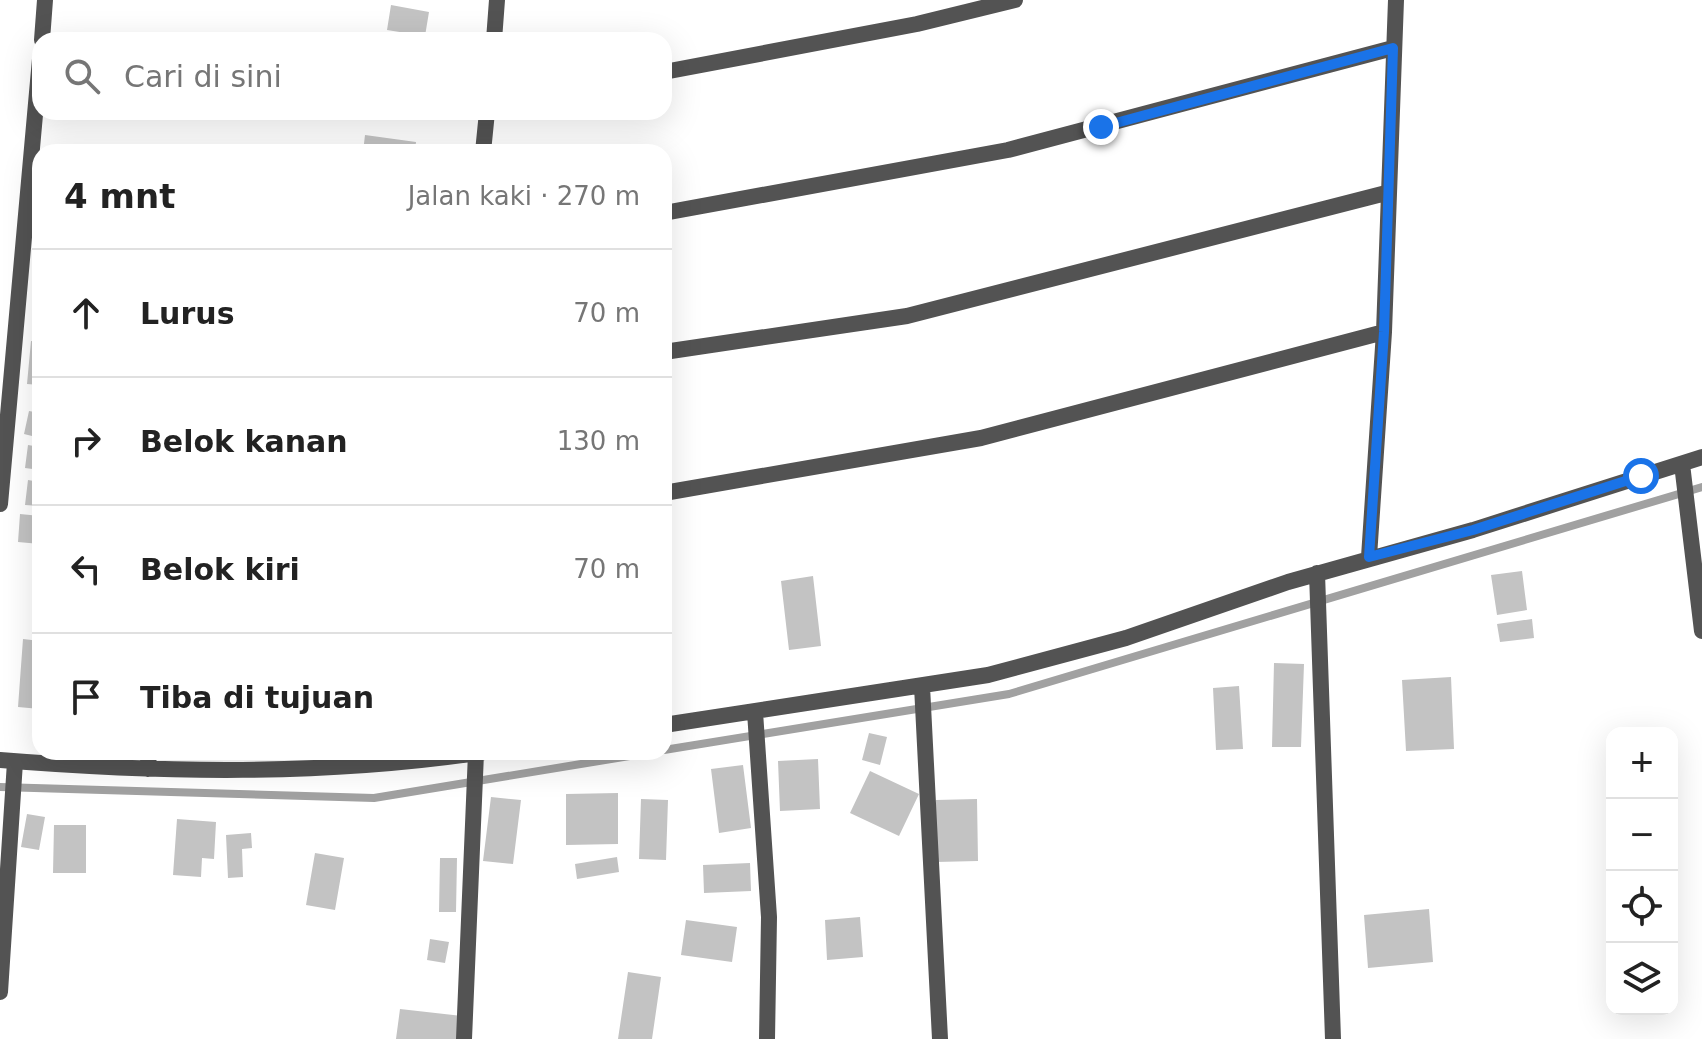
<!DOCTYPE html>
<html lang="id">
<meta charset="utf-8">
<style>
:root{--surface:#fff;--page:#f6f6f6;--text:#222;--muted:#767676;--line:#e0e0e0}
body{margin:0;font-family:"DejaVu Sans",sans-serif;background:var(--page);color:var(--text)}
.controls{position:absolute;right:24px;bottom:24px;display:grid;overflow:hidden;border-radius:16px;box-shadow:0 8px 32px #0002}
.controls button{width:72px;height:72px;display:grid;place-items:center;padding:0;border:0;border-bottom:2px solid var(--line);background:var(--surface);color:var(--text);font:40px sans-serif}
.stop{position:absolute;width:24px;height:24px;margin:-18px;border:6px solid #1a73e8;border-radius:50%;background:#fff}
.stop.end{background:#1a73e8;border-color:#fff;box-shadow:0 2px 8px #0008}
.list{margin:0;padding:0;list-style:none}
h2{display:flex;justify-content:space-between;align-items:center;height:104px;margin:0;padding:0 32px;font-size:34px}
h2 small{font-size:26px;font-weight:400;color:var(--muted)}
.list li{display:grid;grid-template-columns:52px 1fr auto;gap:24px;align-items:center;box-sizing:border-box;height:128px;padding:0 32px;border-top:2px solid var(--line)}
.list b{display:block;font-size:30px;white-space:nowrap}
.list em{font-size:26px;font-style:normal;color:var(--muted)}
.icon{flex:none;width:44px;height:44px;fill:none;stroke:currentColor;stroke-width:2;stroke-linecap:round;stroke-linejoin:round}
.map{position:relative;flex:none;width:1702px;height:1039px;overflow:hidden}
.search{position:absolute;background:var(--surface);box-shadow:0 8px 32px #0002;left:32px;top:32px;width:640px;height:88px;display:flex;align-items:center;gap:20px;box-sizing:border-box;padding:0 28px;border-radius:24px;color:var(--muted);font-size:30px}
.panel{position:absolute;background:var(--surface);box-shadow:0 8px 32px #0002;left:32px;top:144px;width:640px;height:616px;border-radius:24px}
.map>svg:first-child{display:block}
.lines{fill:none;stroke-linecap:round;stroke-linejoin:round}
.stream{stroke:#a1a1a1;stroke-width:8}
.building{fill:#c3c3c3}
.street{stroke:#535353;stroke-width:16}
.route{stroke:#1a73e8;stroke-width:10}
</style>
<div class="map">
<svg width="1702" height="1039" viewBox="0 0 1702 1039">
<rect width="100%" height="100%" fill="#fff"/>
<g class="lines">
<!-- stream -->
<path class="stream" d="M664,750L1009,694L1702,487
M0,787L374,798L654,752"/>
</g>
<!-- building -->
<path class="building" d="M391,5L429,12L425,36L387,30Z
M365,135L416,142L415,152H363Z
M31,341L40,342V385L27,384Z
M29,411L40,413V438L24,434Z
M28,445L40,447V470L25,468Z
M28,480L40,482V506L25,505Z
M20,514L40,516V544L18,542Z
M1522,571L1527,610L1497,615L1491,575Z
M813,576L821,646L789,650L781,581Z
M1532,619L1534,638L1500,642L1497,624Z
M23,639L40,641V709L18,707Z
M1274,663L1304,664L1301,747H1272Z
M1451,677L1454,749L1406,751L1402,680Z
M1239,686L1243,749L1216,750L1213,688Z
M869,733L887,737L880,765L862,760Z
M818,759L820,809L780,811L778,761Z
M743,765L751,828L719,833L711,769Z
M870,771L919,794L899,836L850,813Z
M618,793V844L566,845V794Z
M491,797L521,800L513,864L483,861Z
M641,799L668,800L666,860L639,859Z
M977,799L978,861L936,862V800Z
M27,814L45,817L39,850L21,847Z
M177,819L216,822L214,859L202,858L201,877L173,875Z
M54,825H86V873H53Z
M251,833L252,848L242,849L243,877L228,878L226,835Z
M315,853L344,858L335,910L306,905Z
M617,857L619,872L577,879L575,864Z
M440,858H457L456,912H439Z
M750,863L751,891L704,893L703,865Z
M1429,909L1433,962L1368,968L1364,915Z
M860,917L863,957L827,960L825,920Z
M686,920L737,927L732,962L681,955Z
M430,939L449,942L445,963L427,960Z
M628,972L661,977L652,1039H618Z
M400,1009L462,1016L459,1039H396Z"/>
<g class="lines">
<!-- street -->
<path class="street" d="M42,40L45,0
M494,40L497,0
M664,72L917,24L1015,0
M483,152L487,112
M664,213L1008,150L1393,48
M664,352L907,316L1386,193
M1682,464L1702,631
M664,493L981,438L1384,332
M0,504L40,59
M1369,557L1384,332L1396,0
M1317,573L1333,1039
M922,686L940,1039
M755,712L769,917L767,1039
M664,725L988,675L1126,638L1288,582L1473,530L1702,457
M0,760C161,773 324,776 484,752
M148,769L149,752
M0,992L15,762
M464,1039L476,753"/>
</g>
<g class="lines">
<!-- route -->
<path class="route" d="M1101,127L1393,48L1384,332L1369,557L1473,530L1641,476"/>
</g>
</svg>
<div class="controls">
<button>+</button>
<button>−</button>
<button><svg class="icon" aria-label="locate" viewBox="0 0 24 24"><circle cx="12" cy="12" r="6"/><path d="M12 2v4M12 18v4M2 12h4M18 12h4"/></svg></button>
<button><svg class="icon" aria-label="layers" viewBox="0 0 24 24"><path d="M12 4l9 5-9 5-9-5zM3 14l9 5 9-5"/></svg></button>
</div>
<div class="stop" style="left:1641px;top:476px"></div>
<div class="stop end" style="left:1101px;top:127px"></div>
<div class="search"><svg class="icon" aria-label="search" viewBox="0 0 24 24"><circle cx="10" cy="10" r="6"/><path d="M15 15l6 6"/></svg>Cari di sini</div>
<section class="panel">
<h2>4 mnt<small>Jalan kaki · 270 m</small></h2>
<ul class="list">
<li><svg class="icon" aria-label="ahead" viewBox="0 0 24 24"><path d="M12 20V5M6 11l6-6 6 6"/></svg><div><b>Lurus</b></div><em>70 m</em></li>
<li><svg class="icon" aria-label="right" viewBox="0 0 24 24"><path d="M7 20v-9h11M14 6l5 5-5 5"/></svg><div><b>Belok kanan</b></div><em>130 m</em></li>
<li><svg class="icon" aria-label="left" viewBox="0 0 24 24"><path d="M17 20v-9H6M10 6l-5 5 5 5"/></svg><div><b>Belok kiri</b></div><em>70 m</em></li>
<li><svg class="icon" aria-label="arrive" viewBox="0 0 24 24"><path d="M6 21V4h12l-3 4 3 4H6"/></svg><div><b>Tiba di tujuan</b></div></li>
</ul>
</section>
</div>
